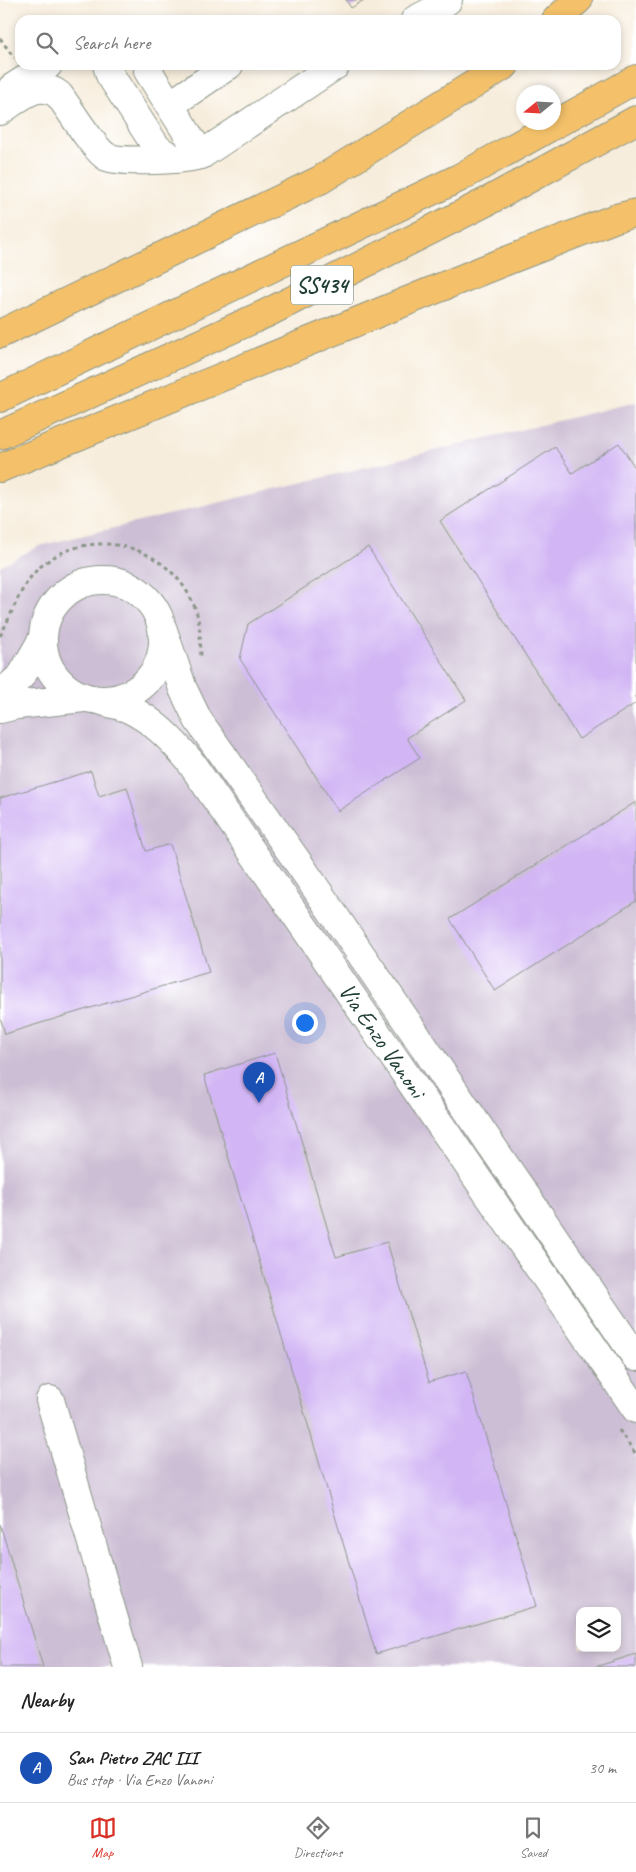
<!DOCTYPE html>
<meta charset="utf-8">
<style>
:root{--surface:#fff;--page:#f2f2f2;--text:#222;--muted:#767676;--line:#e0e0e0;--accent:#d93025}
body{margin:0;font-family:Caveat,sans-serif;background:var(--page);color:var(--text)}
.controls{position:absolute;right:15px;bottom:15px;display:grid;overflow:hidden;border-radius:10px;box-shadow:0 2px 8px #0003}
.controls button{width:45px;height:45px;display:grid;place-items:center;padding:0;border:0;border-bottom:1px solid var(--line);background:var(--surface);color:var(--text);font:25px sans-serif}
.compass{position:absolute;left:516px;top:85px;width:45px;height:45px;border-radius:50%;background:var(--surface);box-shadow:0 2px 8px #0003;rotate:252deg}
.you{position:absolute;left:304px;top:1022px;width:18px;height:18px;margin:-12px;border:4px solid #fff;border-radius:50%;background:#1a73e8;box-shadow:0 0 0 8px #1a73e833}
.badge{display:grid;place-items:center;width:32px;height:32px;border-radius:50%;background:var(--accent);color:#fff;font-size:16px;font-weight:700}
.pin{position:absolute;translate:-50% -41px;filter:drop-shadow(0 1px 2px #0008)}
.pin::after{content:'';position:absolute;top:26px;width:18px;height:15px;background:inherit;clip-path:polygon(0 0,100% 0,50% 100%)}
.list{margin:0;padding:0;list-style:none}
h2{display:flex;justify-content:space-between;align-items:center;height:65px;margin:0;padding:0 20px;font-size:21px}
h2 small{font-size:16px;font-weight:400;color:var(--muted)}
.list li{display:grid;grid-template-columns:32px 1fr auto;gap:15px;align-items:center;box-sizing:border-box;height:70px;padding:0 20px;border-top:1px solid var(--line)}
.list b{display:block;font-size:19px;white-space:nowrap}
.list p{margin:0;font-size:16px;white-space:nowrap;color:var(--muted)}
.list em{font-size:16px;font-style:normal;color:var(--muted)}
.icon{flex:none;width:28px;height:28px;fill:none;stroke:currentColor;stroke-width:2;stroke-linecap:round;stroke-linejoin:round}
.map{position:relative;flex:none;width:636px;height:1667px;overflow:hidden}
.search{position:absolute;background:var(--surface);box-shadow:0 2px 8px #0003;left:15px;right:15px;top:15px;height:55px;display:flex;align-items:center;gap:12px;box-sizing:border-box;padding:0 18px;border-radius:15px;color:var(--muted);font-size:19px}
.sheet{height:135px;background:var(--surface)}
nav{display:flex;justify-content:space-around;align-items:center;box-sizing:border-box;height:70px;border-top:1px solid var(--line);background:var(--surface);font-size:14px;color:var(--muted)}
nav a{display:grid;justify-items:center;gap:2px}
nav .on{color:var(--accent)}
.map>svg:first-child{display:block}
.industrial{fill:#ccbed4;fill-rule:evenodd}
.building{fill:#d1b5f4}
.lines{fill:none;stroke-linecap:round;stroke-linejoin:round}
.minor-casing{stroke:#8b9588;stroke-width:30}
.highway-casing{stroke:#8b9588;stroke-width:30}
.path{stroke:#8b9588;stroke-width:3;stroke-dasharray:4 4;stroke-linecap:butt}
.minor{stroke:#fff;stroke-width:28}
.highway{stroke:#f4c16a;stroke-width:28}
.labels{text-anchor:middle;stroke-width:4;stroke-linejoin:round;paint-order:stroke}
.shield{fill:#fff;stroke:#627771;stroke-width:1}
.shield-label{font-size:22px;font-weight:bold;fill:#1f3d34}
.street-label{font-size:24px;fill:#1f3d34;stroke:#fff}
</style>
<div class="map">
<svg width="636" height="1667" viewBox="0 0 636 1667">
<rect width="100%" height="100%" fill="#fff"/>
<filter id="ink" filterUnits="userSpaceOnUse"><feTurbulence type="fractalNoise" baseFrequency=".02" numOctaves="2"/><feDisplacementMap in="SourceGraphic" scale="10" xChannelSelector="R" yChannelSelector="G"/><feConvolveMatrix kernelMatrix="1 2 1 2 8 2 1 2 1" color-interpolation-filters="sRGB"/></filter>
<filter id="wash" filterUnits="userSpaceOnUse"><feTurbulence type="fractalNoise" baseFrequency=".0096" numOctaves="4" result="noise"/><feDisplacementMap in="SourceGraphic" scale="20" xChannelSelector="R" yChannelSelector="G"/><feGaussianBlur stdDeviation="1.12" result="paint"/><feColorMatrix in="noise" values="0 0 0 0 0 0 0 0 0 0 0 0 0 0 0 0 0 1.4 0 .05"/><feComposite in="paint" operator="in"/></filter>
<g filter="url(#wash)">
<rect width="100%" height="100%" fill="#f7eddc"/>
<!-- industrial -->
<path class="industrial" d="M636,402V1667H0V566L39,546ZM580,1611H617V1648H580Z"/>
<g id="blocks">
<!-- building -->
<path class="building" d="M346,0H364L351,8Z
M619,443L636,469V703L579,739L440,521L555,447L572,473Z
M368,547L466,700L407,738L420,758L338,811L240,659L248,624Z
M91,771L99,796L127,787L146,851L170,844L209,972L5,1034L0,1017V798Z
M636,802V901L495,991L450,919Z
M275,1053L336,1257L387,1242L429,1382L466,1371L537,1606L376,1654L204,1075Z
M0,1524L43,1667H0Z
M636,1654V1667H595Z"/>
</g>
</g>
<g filter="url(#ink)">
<use href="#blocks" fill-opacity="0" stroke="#8b9588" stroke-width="1"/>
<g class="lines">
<defs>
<g id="minor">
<path d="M415,20L434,10L448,0"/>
<path d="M107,65L110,75L157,148L173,159"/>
<path d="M148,71L201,155L336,65"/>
<path d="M12,88L48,65"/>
<path d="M170,105L229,65"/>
<path d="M0,111C19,99 38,78 59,95C69,108 95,151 107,157C121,163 185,160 201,155"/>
<circle cx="103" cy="640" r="60"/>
<path d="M163,630L183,689L198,720L302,868L636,1357"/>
<path d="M0,695L22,675L42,640"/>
<path id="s1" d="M102,701C110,704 120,705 129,709C153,720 172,740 189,760L636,1409"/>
<path d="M0,709L17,705L84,698"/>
<path d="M50,1400L128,1667"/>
</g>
<path id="highway" d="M556,20L578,0
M0,334L320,180L505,65
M0,398L459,178L636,79
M0,435L267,313L488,201L636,120
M0,468L483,270L616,218L636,213"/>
</defs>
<!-- minor casing -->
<use href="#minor" class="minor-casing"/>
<!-- highway casing -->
<use href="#highway" class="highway-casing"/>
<!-- path -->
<path class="path" d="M0,38L14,58
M0,636C13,613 20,585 40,567C90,524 167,544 193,603C201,620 200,638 201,656
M619,1430L636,1454"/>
<!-- minor -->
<use href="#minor" class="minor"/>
<!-- highway -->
<use href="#highway" class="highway"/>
</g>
</g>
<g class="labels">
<!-- shield labels -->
<rect class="shield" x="291" y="265.5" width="62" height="39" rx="4"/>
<g class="shield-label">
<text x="322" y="293">SS434</text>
</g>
<!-- street labels -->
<g class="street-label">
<text dy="8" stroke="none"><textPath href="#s1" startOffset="448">Via Enzo Vanoni</textPath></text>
</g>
</g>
</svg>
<div class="controls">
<button><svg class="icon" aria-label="layers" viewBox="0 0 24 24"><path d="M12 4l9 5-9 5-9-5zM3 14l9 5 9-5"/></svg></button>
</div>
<svg class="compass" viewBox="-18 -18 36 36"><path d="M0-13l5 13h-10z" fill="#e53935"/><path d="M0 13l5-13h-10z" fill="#767676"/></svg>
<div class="you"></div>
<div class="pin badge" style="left:259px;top:1103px;background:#1a4fb4">A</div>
<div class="search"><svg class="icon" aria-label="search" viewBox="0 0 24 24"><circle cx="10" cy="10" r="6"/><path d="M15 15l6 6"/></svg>Search here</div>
</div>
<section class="sheet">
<h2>Nearby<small></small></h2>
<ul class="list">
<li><span class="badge" style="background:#1a4fb4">A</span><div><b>San Pietro ZAC III</b><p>Bus stop · Via Enzo Vanoni</p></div><em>30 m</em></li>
</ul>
</section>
<nav>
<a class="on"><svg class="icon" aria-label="map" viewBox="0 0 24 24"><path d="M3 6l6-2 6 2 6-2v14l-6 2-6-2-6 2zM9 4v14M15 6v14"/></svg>Map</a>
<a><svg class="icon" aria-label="directions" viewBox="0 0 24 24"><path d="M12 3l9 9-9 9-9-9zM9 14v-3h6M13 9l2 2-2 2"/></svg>Directions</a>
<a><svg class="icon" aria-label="saved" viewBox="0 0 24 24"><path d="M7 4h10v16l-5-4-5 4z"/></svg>Saved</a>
</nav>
